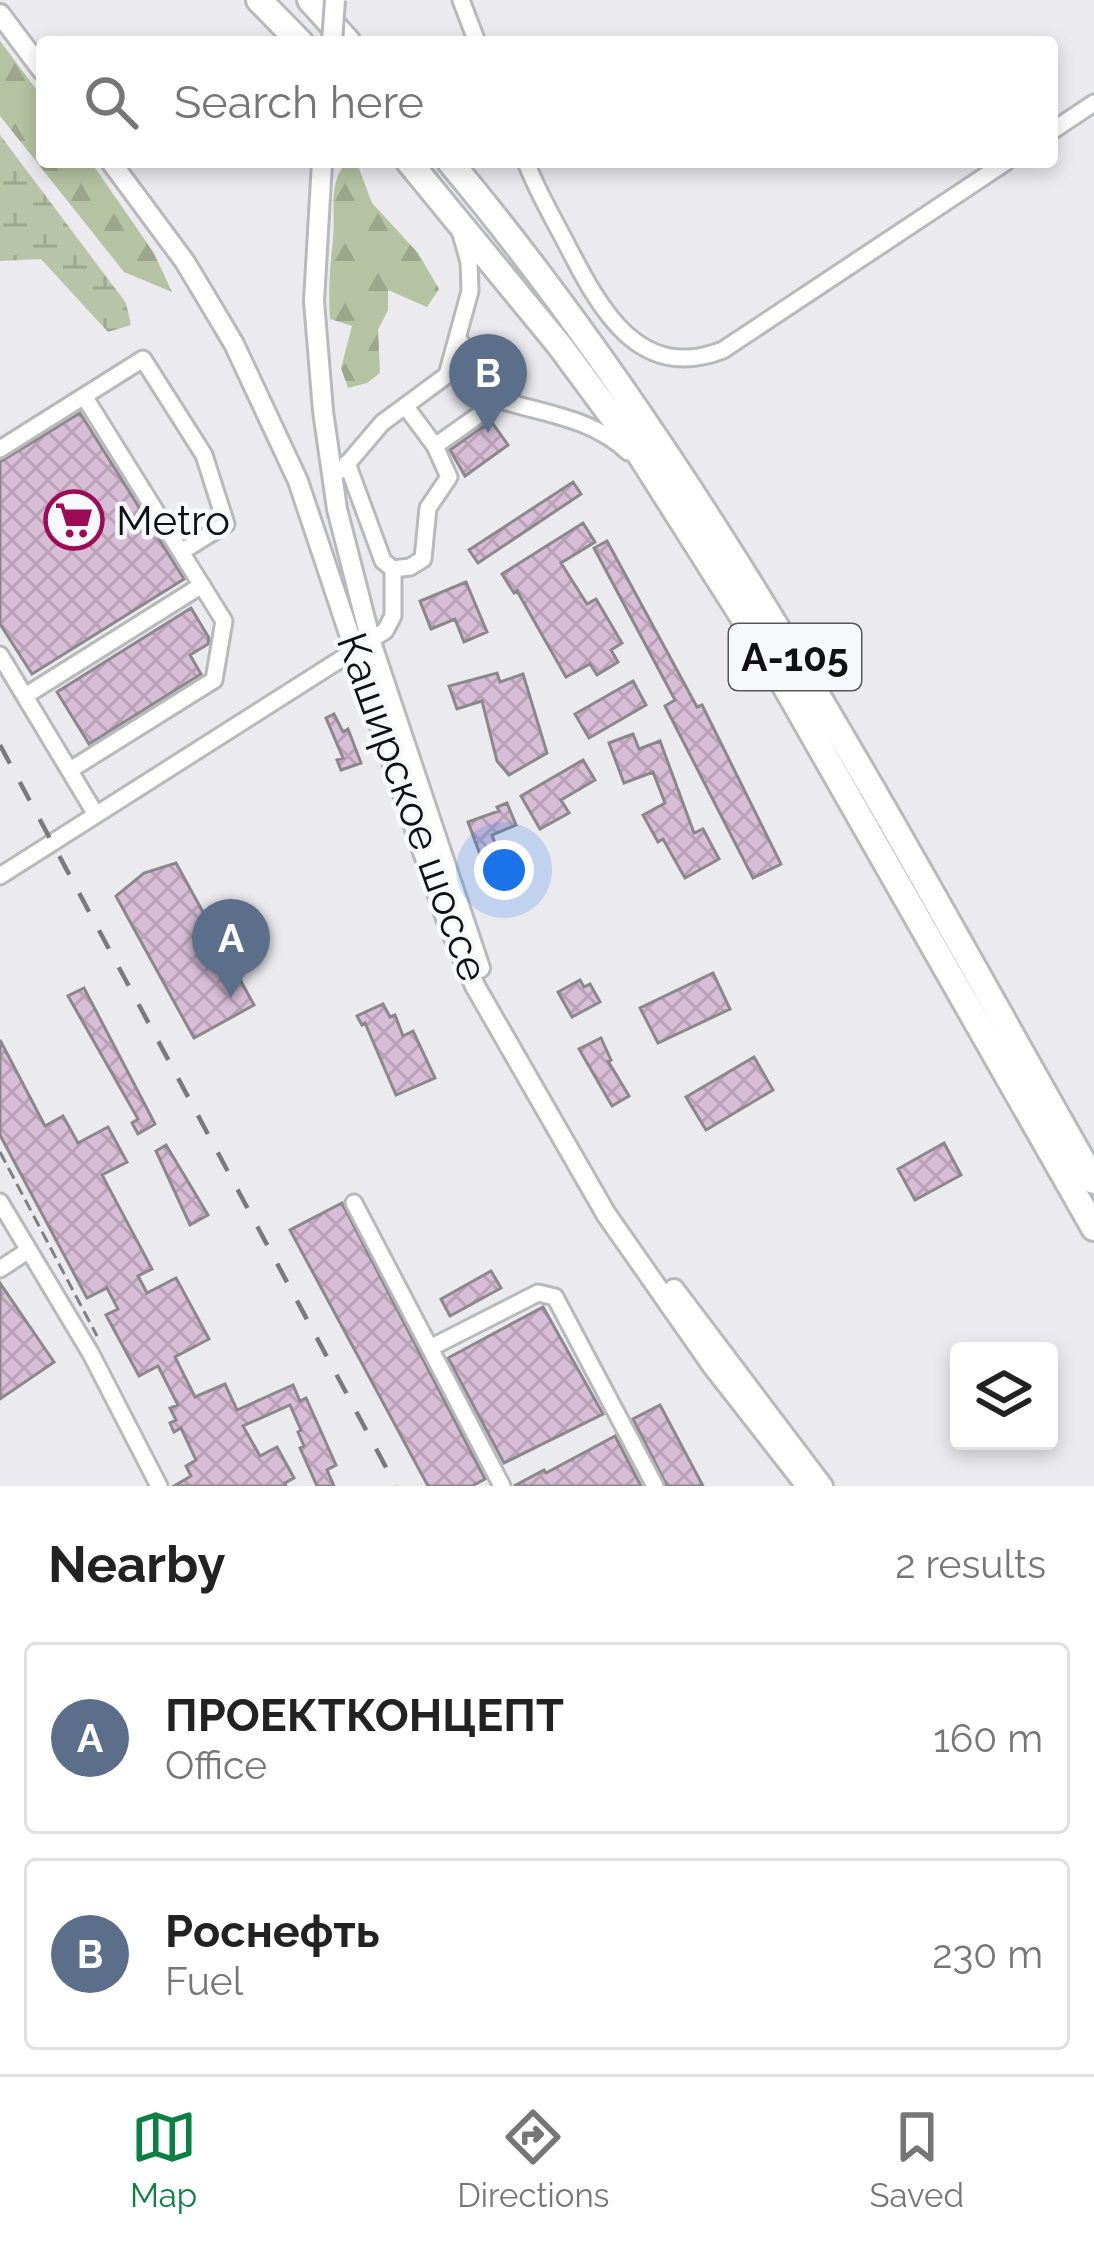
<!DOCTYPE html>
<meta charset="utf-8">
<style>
:root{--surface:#fff;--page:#f2f2f2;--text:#222;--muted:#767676;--line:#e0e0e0;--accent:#0b8043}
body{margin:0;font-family:Raleway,sans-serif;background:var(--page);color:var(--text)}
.controls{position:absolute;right:36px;bottom:36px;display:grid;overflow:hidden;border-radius:12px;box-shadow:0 6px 18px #0003}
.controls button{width:108px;height:108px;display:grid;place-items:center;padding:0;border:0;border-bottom:3px solid var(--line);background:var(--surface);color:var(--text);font:60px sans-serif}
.you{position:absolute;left:504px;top:870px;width:42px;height:42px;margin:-30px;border:9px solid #fff;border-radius:50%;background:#1a73e8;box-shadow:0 0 0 18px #1a73e833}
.badge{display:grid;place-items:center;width:78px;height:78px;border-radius:50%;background:var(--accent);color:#fff;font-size:39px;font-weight:700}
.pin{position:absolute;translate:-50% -99px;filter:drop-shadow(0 3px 6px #0008)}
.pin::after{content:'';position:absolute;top:63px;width:42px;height:36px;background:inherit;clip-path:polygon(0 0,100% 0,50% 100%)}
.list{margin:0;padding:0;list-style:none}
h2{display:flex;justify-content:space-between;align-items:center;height:156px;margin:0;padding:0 48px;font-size:51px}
h2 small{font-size:39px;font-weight:400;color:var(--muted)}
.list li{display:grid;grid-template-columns:78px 1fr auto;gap:36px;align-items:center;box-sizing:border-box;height:192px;margin:0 24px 24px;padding:0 24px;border:3px solid var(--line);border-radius:12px}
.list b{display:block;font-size:45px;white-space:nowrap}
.list p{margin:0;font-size:39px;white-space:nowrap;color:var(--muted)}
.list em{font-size:39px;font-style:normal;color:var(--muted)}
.icon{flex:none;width:66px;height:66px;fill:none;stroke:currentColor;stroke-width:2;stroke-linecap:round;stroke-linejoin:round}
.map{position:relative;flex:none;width:1094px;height:1486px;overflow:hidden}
.search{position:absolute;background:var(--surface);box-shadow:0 6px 18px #0003;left:36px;right:36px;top:36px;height:132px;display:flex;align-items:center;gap:30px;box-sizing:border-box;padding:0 42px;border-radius:12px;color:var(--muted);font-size:45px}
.sheet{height:588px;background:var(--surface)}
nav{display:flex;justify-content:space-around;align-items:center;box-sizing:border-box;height:168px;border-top:3px solid var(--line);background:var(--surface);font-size:33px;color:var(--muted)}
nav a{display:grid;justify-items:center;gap:6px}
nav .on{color:var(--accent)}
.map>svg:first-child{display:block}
.forest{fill:url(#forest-firs)}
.wetland{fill:url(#wetland-marsh)}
.building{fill:url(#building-cross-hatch);stroke:#8b888b;stroke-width:3}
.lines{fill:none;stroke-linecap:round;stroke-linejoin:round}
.minor-casing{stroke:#b8b9bd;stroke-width:21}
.major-casing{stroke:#b8b9bd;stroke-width:24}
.highway-casing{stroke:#b8b9bd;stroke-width:30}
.path{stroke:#808083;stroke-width:3;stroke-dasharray:12 6;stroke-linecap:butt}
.minor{stroke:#fff;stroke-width:15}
.major{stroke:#fff;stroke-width:18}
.highway{stroke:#fff;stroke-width:24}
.rail{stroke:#7a7a7e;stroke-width:4.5;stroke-dasharray:21 21;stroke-linecap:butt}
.major-bridge-casing{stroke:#b8b9bd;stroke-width:24;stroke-linecap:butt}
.major-bridge{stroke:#fff;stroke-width:18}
.labels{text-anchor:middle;stroke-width:9;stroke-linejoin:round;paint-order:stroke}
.shield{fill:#f7f8fc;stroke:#565659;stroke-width:3}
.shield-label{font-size:39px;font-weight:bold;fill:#111113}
.poi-label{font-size:42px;fill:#111113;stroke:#f7f8fc;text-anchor:start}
.street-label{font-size:42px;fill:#111113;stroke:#f7f8fc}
</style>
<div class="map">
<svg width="1094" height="1486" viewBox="0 0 1094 1486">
<defs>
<pattern id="forest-firs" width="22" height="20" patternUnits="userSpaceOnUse" patternTransform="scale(3)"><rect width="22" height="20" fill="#b5c3a2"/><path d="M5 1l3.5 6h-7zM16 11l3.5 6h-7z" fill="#9ba68b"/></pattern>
<pattern id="wetland-marsh" width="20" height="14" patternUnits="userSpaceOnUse" patternTransform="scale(3)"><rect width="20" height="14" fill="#b8c3a7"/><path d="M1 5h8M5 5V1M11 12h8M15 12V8" fill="none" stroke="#9da68f"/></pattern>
<pattern id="building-cross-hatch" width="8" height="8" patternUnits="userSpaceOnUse" patternTransform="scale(3)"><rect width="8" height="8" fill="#d8bdd6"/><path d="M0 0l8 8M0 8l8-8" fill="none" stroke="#b8a1b7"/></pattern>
</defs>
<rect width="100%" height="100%" fill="#eaeaef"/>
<!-- forest -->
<path class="forest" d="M0,41L42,97V162H91L154,253L172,292L124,272L0,116Z
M346,162L358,166L372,203L418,253L439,289L427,307L388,290V310L378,330L380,373L367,383L348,388L341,368L352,326L330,319C328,291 330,267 333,239C336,212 327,186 346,162Z"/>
<!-- wetland -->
<path class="wetland" d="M0,135L126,303L131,325L108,332L41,259L0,261Z"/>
<!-- building -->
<path class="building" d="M80,413L184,579L32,674L0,624V462Z
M491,421L508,445L465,476L450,450Z
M573,482L581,494L478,563L469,550Z
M583,523L595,542L561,563L587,604L596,599L622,643L611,650L618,662L597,675L590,664L566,677L517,591L514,593L502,574Z
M607,541L697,707L702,705L781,864L753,878L665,706L675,700L594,548Z
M466,582L487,632L464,642L455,619L431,629L420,601Z
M191,608L209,638L208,644L190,655L201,674L89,744L57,692Z
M497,673L500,682L523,674L547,753L509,775L497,761L482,701L457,709L449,686Z
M633,681L646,705L589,738L575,714Z
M334,714L343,732L348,729L361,763L341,770L337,760L343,758L326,718Z
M633,734L639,749L660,741L694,833L703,829L719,859L685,878L663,839L658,842L643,815L665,803L653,772L624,783L609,743Z
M583,760L595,780L561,800L569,813L540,829L521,796Z
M507,803L516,825L492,835L505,870L488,876L468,822L499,811L497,807Z
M176,863L254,1005L194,1038L116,896L144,873Z
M713,973L730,1009L658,1043L640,1008Z
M580,980L584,987L590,984L600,1002L572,1017L558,992Z
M84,988L155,1124L138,1134L132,1123L138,1119L68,996Z
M383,1004L390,1017L395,1015L403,1036L413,1031L435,1078L396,1095L365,1023L362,1025L357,1016Z
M601,1038L611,1060L608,1061L629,1096L612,1106L579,1049Z
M0,1040L45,1126L63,1116L78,1143L108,1127L127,1162L102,1175L152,1269L138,1276L147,1293L176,1278L209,1339L175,1357L195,1397L225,1384L237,1410L293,1385L300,1401L306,1398L336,1465L327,1470L334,1486H317L300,1448L304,1446L298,1432L301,1430L290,1405L243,1426L260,1456L277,1447L294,1478L285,1483L286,1486H174L191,1476L186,1466L196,1460L181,1428L174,1432L170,1423L176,1420L170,1408L178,1405L158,1366L139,1376L106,1315L118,1309L107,1288L87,1298L0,1135Z
M754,1057L773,1090L706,1130L686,1097Z
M944,1143L961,1175L915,1200L898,1169Z
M166,1145L208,1215L190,1225L156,1151Z
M342,1203L485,1479L472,1486H428L290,1230Z
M491,1271L501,1288L450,1316L441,1299Z
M0,1283L54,1362L0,1399Z
M543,1307L603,1414L504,1463L448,1358Z
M660,1405L703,1486H667L633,1419Z
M615,1436L641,1486H514L544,1470L546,1473Z"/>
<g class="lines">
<defs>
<path id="minor" d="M461,0L477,42
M1052,131L1094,103
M526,162C537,191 553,218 567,245C600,309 639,383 723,350L1006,162
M459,340L500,400C545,414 592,418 628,452
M84,396L181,552
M435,446L500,400
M0,449L143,359L204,455L226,524L181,552L224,621L214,680L70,770
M342,470L382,423L447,375L470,291L469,262L461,234
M393,569L410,567L423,559L428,508L449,477L435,446L406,407
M0,655L95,813
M25,696L202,585
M0,876L385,631L393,616V569L383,561L347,463
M0,1202L91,1354L159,1486
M354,1203L502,1486
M0,1269L29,1250
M430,1348L538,1293L555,1297L655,1486"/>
<path id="major" d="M0,14L42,70
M111,162L185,262L206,297L234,344L298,481L396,774L447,921L475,986L606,1214L713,1367L806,1486
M322,162L314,301L323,411L337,509L371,642L480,968
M674,1289L823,1486"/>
<path id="highway" d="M259,0L300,42
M310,0L348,42
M409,162L560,346L637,450L772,663L1094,1228
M450,162C709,472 895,832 1094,1181"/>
</defs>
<!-- minor casing -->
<use href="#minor" class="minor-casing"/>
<!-- major casing -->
<use href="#major" class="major-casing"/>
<!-- highway casing -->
<use href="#highway" class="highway-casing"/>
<!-- path -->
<path class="path" d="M0,1152L97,1336"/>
<!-- minor -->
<use href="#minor" class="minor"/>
<!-- major -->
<use href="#major" class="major"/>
<!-- highway -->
<use href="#highway" class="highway"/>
<!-- rail -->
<path class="rail" d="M0,745L396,1486"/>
<defs>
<path id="major-bridge" d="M332,42L335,0"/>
</defs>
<!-- major-bridge casing -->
<use href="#major-bridge" class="major-bridge-casing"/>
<!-- major-bridge -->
<use href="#major-bridge" class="major-bridge"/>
</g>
<!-- icons -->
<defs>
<symbol id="supermarket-ring" viewBox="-11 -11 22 22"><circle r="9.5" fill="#f7f8fc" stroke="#9d0a55" stroke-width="1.5"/><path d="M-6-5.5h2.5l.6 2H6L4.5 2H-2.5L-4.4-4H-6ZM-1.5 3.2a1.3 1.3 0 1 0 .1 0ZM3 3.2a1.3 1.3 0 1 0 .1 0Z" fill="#9d0a55"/></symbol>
</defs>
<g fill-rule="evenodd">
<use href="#supermarket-ring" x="41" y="487" width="66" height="66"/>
</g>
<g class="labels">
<!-- shield labels -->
<rect class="shield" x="729" y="624" width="132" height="66" rx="9"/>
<g class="shield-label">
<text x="795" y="671">А-105</text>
</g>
<!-- poi labels -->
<g class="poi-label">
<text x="116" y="535">Metro</text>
</g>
<!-- street labels -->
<g class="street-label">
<text transform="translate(413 807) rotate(70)" y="15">Каширское шоссе</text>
</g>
</g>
</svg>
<div class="controls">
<button><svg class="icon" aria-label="layers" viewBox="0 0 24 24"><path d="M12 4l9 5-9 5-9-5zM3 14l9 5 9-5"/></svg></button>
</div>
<div class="you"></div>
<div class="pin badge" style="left:231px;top:998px;background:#5c6f8a">A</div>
<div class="pin badge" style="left:488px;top:433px;background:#5c6f8a">B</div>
<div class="search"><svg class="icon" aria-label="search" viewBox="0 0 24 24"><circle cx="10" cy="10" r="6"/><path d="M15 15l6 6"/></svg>Search here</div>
</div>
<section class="sheet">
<h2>Nearby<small>2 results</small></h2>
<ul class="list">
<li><span class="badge" style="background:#5c6f8a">A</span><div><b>ПРОЕКТКОНЦЕПТ</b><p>Office</p></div><em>160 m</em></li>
<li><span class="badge" style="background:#5c6f8a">B</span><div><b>Роснефть</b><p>Fuel</p></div><em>230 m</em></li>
</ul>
</section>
<nav>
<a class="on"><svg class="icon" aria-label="map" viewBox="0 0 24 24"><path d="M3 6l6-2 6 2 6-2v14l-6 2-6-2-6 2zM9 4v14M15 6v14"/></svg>Map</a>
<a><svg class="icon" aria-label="directions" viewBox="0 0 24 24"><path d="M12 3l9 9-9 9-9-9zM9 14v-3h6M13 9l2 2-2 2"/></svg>Directions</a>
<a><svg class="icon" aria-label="saved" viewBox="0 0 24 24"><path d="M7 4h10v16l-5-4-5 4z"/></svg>Saved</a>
</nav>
